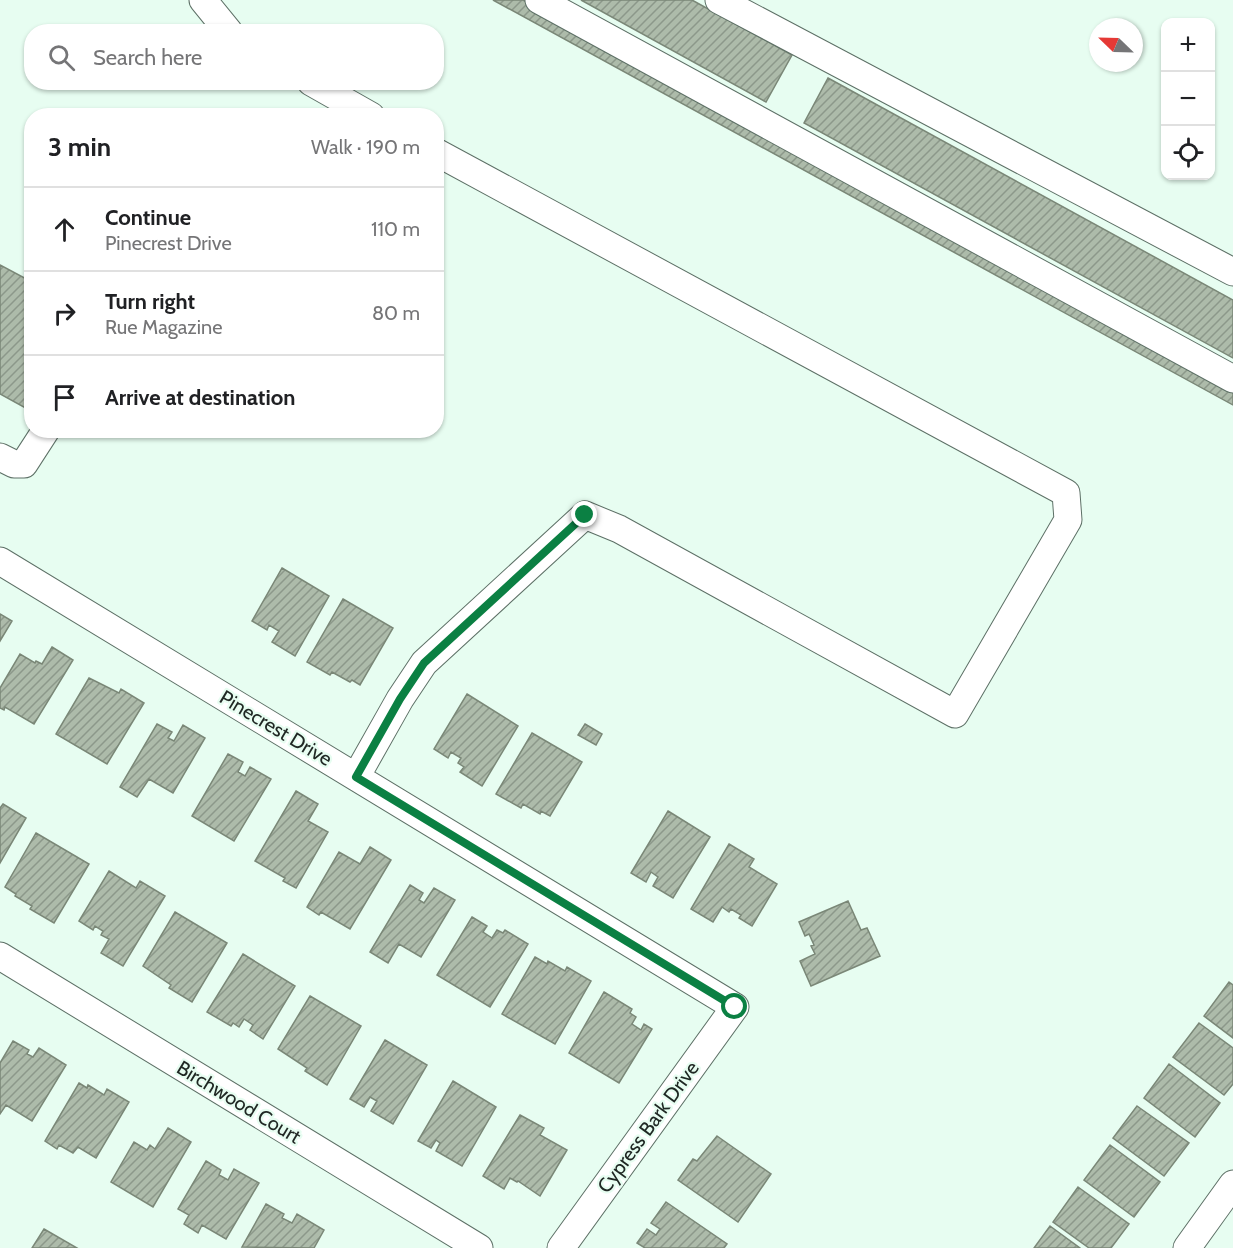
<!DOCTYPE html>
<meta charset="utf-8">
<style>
:root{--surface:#fff;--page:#f6f6f6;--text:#202124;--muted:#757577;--line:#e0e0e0}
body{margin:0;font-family:Cabin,sans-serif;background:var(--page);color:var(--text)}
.controls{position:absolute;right:18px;top:18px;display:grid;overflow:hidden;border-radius:12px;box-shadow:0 2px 4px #0004}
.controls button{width:54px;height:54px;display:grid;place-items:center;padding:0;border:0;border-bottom:2px solid var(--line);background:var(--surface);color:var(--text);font:30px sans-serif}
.compass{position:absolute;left:1089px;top:18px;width:54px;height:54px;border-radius:50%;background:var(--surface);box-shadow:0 2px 4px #0004;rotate:293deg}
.stop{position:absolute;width:18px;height:18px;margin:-14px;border:4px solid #0b8043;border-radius:50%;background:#fff}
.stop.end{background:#0b8043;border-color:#fff;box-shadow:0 2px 6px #0008}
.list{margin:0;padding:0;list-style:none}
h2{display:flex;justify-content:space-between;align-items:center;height:78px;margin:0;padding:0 24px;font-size:26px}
h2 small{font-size:20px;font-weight:400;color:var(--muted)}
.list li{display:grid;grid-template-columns:39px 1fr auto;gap:18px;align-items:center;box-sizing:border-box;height:84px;padding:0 24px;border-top:2px solid var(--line)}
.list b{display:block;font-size:22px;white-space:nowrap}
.list p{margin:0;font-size:20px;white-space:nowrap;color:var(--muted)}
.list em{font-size:20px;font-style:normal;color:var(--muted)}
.icon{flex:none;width:33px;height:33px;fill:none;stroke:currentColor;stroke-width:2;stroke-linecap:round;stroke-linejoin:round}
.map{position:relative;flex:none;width:1233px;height:1248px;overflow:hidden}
.search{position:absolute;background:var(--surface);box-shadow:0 2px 4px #0004;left:24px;top:24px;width:420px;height:66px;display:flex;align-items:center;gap:15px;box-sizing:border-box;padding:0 21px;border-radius:24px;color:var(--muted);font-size:22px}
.panel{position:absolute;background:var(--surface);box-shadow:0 2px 4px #0004;left:24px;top:108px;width:420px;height:330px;border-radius:24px}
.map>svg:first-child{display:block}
.building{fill:url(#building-hatch);stroke:#7a8777;stroke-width:1.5}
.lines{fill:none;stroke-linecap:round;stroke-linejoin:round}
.minor-casing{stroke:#5d7066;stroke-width:29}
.minor{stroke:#fff;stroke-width:27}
.route{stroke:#0b8043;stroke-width:8}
.labels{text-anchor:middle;stroke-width:4.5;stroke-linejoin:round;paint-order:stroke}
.street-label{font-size:20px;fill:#202824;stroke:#e7fdf1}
</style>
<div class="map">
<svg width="1233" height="1248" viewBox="0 0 1233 1248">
<defs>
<pattern id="building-hatch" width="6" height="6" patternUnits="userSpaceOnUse" patternTransform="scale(1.5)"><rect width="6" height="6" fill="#adbbaa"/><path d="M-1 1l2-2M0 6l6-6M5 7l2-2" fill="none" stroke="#8c988a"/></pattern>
</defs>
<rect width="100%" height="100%" fill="#e7fdf1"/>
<!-- building -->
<path class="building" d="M493,0H523L1233,389V405Z
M581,0H692L792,55L766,102Z
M828,78L1233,300V358L804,123Z
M0,265L32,282L31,411L0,394Z
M282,568L329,596L295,656L272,642L279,631L269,625L267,630L252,621Z
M343,599L393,628L360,685L352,680L350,682L332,672L330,675L307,662Z
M0,614L12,621L0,641Z
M52,647L73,660L34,724L5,707L4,710L0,708V688L20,654L35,663L36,661L42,664Z
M89,678L119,693L121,689L144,703L107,764L56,734Z
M467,694L518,726L482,786L460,772L464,767L458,763L461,758L451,752L448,758L434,749Z
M157,724L172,732L168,738L174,741L183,725L205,738L173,793L149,779L137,797L120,787Z
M585,724L602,734L596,745L578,735Z
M532,733L582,762L550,816L541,811L540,814L523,804L521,808L496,794Z
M228,754L243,762L238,772L245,776L250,767L271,779L234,841L192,816Z
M296,791L318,804L308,821L328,832L296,888L283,881L285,878L255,861Z
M3,804L26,818L0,863V808Z
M668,811L710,837L673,898L653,886L658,877L651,872L646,882L631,873Z
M36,833L89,864L54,923L30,909L32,906L15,896L16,894L5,887Z
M729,844L754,859L749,867L777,884L752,926L739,918L741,915L731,909L729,912L722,907L713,922L691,909Z
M370,847L391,860L350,929L321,912L319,915L307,907L339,852L360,864Z
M109,871L136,888L140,881L165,896L123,966L101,953L109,939L101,935L103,931L95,926L93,930L79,921Z
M410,885L423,893L419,900L424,903L434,888L455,900L421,957L399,944L388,963L370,952Z
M848,901L861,930L867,928L880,956L811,986L800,961L815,954L811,946L814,945L809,934L805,936L799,922Z
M175,912L227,943L192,1002L169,988L171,985L143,966Z
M472,917L487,926L483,932L492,938L497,930L503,933L505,930L528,944L490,1007L437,975Z
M243,954L295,986L263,1039L250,1030L253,1025L244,1019L239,1027L233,1023L231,1026L207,1012Z
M535,957L547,964L548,961L565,971L567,967L591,981L555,1044L502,1014Z
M1229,982L1233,985V1038L1204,1016Z
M604,992L632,1009L630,1013L636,1017L632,1024L641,1030L644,1024L652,1029L619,1083L569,1053Z
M310,996L361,1026L327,1085L305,1071L307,1068L278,1049Z
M1199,1023L1233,1048V1084L1224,1095L1173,1057Z
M385,1040L427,1065L393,1124L371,1111L377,1101L370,1097L364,1107L350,1099Z
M13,1041L29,1050L27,1054L33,1057L39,1048L66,1065L32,1121L6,1105L0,1114V1063Z
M1169,1064L1220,1103L1195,1137L1144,1098Z
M453,1081L496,1107L462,1166L436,1151L440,1143L436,1140L431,1148L418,1141Z
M79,1083L87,1088L88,1085L104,1095L107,1089L129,1102L96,1158L78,1147L73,1153L59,1145L57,1149L45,1141Z
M1137,1106L1189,1143L1164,1176L1113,1138Z
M520,1115L544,1128L540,1135L567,1150L540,1196L518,1181L517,1182L510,1178L504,1189L483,1176Z
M168,1128L191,1142L153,1207L111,1182L134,1142L147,1150L150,1145L155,1149Z
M717,1136L771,1174L738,1222L678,1180L693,1159L697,1161Z
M1110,1145L1160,1182L1134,1217L1084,1180Z
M206,1161L221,1170L219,1175L228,1180L234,1169L259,1183L226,1239L202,1225L198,1233L184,1224L189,1215L178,1209Z
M1078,1187L1129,1224L1111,1248H1089L1053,1222Z
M666,1202L727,1244L724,1248H645L637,1243L647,1229L656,1235L660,1229L651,1223Z
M266,1204L284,1214L282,1218L292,1223L297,1214L324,1230L314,1248L242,1247Z
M1050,1226L1080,1248H1034Z
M44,1229L77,1248H32Z"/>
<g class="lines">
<defs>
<path id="minor" d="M203,0L229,32
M539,0L1233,379
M719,0L1233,272
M311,82L371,116
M0,457L14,464H24L46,430
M0,561L735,1007L561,1248
M356,777L400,699L424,663L585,515L619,529L955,714L1068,520L1066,493L436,152
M0,956L479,1248
M1187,1248L1233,1184"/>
</defs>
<!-- minor casing -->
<use href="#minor" class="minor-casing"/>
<!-- minor -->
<use href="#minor" class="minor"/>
</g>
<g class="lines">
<!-- route -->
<path class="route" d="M585,515L424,663L400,699L356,777L735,1007"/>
</g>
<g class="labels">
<!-- street labels -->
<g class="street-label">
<text transform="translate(276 728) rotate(31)" y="7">Pinecrest Drive</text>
<text transform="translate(239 1102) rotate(31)" y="7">Birchwood Court</text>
<text transform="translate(648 1127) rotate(-54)" y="7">Cypress Bark Drive</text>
</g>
</g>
</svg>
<div class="controls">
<button>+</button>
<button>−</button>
<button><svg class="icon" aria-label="locate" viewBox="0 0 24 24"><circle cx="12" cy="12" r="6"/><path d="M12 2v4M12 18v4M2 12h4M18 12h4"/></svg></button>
</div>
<svg class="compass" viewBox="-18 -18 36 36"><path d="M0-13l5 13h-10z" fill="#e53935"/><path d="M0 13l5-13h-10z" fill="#757577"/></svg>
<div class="stop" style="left:735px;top:1007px"></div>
<div class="stop end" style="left:585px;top:515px"></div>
<div class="search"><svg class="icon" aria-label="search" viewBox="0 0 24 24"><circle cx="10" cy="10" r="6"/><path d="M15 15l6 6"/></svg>Search here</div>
<section class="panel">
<h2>3 min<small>Walk · 190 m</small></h2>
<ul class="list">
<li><svg class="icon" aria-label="ahead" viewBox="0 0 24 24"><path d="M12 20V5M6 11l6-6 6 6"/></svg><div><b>Continue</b><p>Pinecrest Drive</p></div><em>110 m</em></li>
<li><svg class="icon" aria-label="right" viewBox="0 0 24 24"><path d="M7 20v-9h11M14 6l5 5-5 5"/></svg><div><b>Turn right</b><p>Rue Magazine</p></div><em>80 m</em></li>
<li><svg class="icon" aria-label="arrive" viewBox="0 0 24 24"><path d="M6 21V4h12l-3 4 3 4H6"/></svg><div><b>Arrive at destination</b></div></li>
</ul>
</section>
</div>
